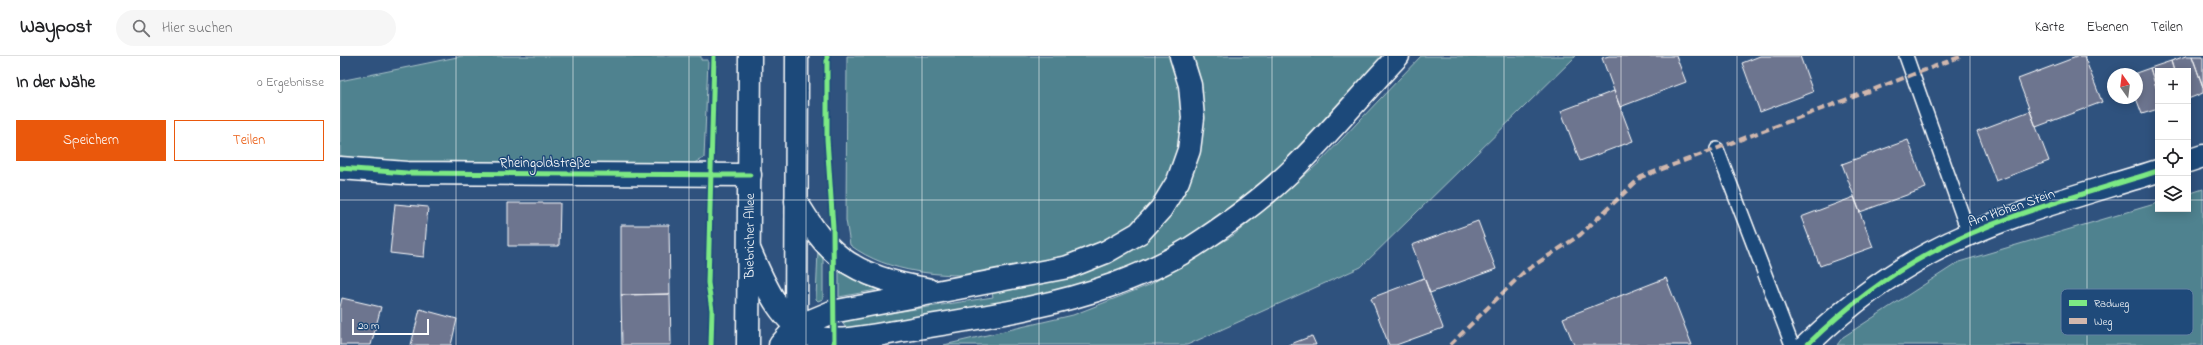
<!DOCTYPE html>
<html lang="de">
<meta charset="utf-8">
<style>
:root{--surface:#fff;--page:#f6f6f6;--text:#202124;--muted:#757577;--line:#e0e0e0;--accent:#ea580c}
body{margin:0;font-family:"Indie Flower",sans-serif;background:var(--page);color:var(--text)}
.controls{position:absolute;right:12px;top:12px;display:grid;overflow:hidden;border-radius:0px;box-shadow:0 2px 10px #0003}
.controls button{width:36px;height:36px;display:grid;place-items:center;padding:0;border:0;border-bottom:1px solid var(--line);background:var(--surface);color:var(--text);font:20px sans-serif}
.compass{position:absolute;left:1767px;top:12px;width:36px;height:36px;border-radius:50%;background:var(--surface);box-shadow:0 2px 10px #0003;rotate:346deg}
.scale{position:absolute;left:12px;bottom:10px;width:77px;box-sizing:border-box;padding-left:4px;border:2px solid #fff;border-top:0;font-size:11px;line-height:14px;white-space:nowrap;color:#fff;-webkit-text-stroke:3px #1f4a7a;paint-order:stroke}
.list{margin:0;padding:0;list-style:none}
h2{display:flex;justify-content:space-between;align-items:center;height:52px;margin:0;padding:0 16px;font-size:17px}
h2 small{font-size:13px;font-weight:400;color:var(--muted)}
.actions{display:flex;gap:8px;padding:12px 16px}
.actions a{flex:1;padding:9px 0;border:1px solid var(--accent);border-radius:0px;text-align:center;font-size:14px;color:var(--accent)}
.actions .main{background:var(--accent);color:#fff}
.icon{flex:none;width:22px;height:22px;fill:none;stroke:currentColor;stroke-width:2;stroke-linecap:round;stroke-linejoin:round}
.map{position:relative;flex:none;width:1863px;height:289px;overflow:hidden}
header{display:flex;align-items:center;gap:24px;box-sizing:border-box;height:56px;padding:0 20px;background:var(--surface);border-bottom:1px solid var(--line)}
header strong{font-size:19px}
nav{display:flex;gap:22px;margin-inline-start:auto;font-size:14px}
.search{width:280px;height:36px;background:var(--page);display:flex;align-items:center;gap:10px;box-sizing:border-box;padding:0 14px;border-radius:22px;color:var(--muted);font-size:15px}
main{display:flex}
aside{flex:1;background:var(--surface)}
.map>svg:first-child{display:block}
.green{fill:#4f828f;stroke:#a7c0c7}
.building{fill:#6d748f;stroke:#fff}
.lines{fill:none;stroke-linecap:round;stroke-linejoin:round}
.lane-casing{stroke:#fff;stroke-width:16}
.street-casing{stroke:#fff;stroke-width:25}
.secondary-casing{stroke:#fff;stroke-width:25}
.highway-casing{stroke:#fff;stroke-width:25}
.lane{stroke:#1f4a7a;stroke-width:13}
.street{stroke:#1f4a7a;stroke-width:22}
.secondary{stroke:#1f4a7a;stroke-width:22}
.highway{stroke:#1f4a7a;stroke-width:22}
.quiet{stroke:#d1b7ad;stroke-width:4;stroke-dasharray:8 4;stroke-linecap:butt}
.cycleway-casing{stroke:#1f4a7a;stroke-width:8}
.cycleway{stroke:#7ce984;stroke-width:5}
.grid{fill:none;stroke:#fff;stroke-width:1;stroke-opacity:0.55}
.labels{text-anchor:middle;stroke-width:3;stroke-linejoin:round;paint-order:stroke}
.street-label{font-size:14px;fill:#fff;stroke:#1f4a7a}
.key{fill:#1f4a7a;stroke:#6280a2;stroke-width:1}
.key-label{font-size:11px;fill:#fff}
</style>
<header>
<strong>Waypost</strong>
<div class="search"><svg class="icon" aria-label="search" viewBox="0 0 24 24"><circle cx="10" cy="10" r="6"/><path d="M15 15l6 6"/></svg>Hier suchen</div>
<nav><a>Karte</a><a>Ebenen</a><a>Teilen</a></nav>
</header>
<main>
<aside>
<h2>In der Nähe<small>0 Ergebnisse</small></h2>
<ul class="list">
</ul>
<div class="actions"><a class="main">Speichern</a><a>Teilen</a></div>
</aside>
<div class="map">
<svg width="1863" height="289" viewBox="0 0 1863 289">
<rect width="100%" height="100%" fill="#2f527e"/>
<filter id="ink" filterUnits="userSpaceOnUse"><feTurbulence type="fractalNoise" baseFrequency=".025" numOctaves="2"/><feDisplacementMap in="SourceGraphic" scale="8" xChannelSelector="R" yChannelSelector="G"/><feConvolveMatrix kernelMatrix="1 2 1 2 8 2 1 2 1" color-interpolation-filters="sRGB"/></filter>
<g filter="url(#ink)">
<!-- green -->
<path class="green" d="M122,0H361V4H368L364,102L348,110L38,105L0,100V25Z
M507,0H1045L952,103L893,154L810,207L712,238L521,274L507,273L503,268L505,265L511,263L653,241L648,219C601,220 549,218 510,189L506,164Z
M1081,0H1236L1021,211L847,289H604L733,259L809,229L894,179L979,107Z
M1863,133V289H1497L1503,281L1619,206L1818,147V153H1848V138Z
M478,194L483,199V243L478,245L476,243Z
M499,212L537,232L536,234L499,241Z"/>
<!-- building -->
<path class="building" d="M1269,0H1336L1346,26L1280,51L1262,2Z
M1420,0H1460L1473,36L1420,56L1402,7Z
M1739,0H1744L1762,46L1696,71L1678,23Z
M1846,0H1852L1863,31V37L1848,43V15H1834L1831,5Z
M1852,0H1863V31Z
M1831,5L1834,15H1818V37L1810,12Z
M1810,12L1818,37V53L1802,58L1796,42L1797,18H1793Z
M1274,35L1293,85L1240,105L1221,55Z
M1690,55L1709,105L1656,125L1637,75Z
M1568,84L1586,132L1520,156L1502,108Z
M1514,141L1533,191L1480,210L1461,161Z
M168,147H220L219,190H168Z
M55,148L88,151L84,201L50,197Z
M1138,165L1156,213L1090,237L1072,189Z
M281,169H329L330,238L281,239Z
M1084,222L1103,272L1056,289H1049L1031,242Z
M1326,222L1352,289H1234L1223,262Z
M330,238L331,289H282L281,239Z
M2,242L41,251L31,289H0V251Z
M80,253L117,263L111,289H71Z
M972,280L976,289H948Z"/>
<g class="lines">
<defs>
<path id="lane" d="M1566,0L1629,178
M1377,93L1452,289"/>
<path id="street" d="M1848,105L1863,100
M0,112L67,117L410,119
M1467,289C1504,253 1545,221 1590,197C1661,159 1742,139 1818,115"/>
<g id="secondary">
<path id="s1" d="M408,289L410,0"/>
<path d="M456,289L457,0"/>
</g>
<path id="highway" d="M456,145C467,163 478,181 493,195C517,218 555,228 587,233
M409,193C423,224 439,267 473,280C498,289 540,278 566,274C636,262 708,252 775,228C805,217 837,202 863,184C893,164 924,141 950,116C988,79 1022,38 1058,0
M440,289L456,271L492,256L728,211L766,196L799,177L821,153L838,125L849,94L853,62L850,29L841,0"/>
</defs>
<!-- lane casing -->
<use href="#lane" class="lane-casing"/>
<!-- street casing -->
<use href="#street" class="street-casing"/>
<!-- secondary casing -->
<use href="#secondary" class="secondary-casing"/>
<!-- highway casing -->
<use href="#highway" class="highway-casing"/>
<!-- lane -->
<use href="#lane" class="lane"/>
<!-- street -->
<use href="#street" class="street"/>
<!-- secondary -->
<use href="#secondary" class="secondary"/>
<!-- highway -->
<use href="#highway" class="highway"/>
<!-- quiet -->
<path class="quiet" d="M1110,289L1184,216L1240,179L1301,121L1622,0"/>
<defs>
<path id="cycleway" d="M487,0V83L493,172L494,289
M0,112L67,117L410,119
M371,289L372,254L368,227L374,0
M1467,289C1504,253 1545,221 1590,197C1661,159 1742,139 1818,115"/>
</defs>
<!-- cycleway casing -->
<use href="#cycleway" class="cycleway-casing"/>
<!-- cycleway -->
<use href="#cycleway" class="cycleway"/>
</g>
</g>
<!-- grid -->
<path class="grid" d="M116,0V289M233,0V289M349,0V289M466,0V289M582,0V289M699,0V289M815,0V289M932,0V289M1048,0V289M1164,0V289M1281,0V289M1397,0V289M1514,0V289M1630,0V289M1747,0V289M0,144H1818M1848,144H1863"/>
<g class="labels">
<!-- street labels -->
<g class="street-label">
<text x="205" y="111">Rheingoldstraße</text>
<text transform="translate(1671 151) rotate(-19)" y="5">Am Hohen Stein</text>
<text dy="5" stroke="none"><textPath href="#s1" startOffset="109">Biebricher Allee</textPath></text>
</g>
</g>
<!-- legend -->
<rect x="1721" y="233" width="132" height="46" rx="6" class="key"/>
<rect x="1729" y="244" width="18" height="6" fill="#7ce984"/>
<rect x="1729" y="262" width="18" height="6" fill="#d1b7ad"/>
<g class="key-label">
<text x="1754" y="251">Radweg</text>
<text x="1754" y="269">Weg</text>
</g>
</svg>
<div class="controls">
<button>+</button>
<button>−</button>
<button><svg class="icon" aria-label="locate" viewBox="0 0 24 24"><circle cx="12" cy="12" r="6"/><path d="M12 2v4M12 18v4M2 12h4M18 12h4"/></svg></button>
<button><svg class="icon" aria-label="layers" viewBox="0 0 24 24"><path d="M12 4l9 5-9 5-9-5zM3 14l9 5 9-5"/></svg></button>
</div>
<svg class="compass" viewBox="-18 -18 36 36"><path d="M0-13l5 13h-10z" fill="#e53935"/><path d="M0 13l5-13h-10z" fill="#757577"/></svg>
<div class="scale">20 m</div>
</div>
</main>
